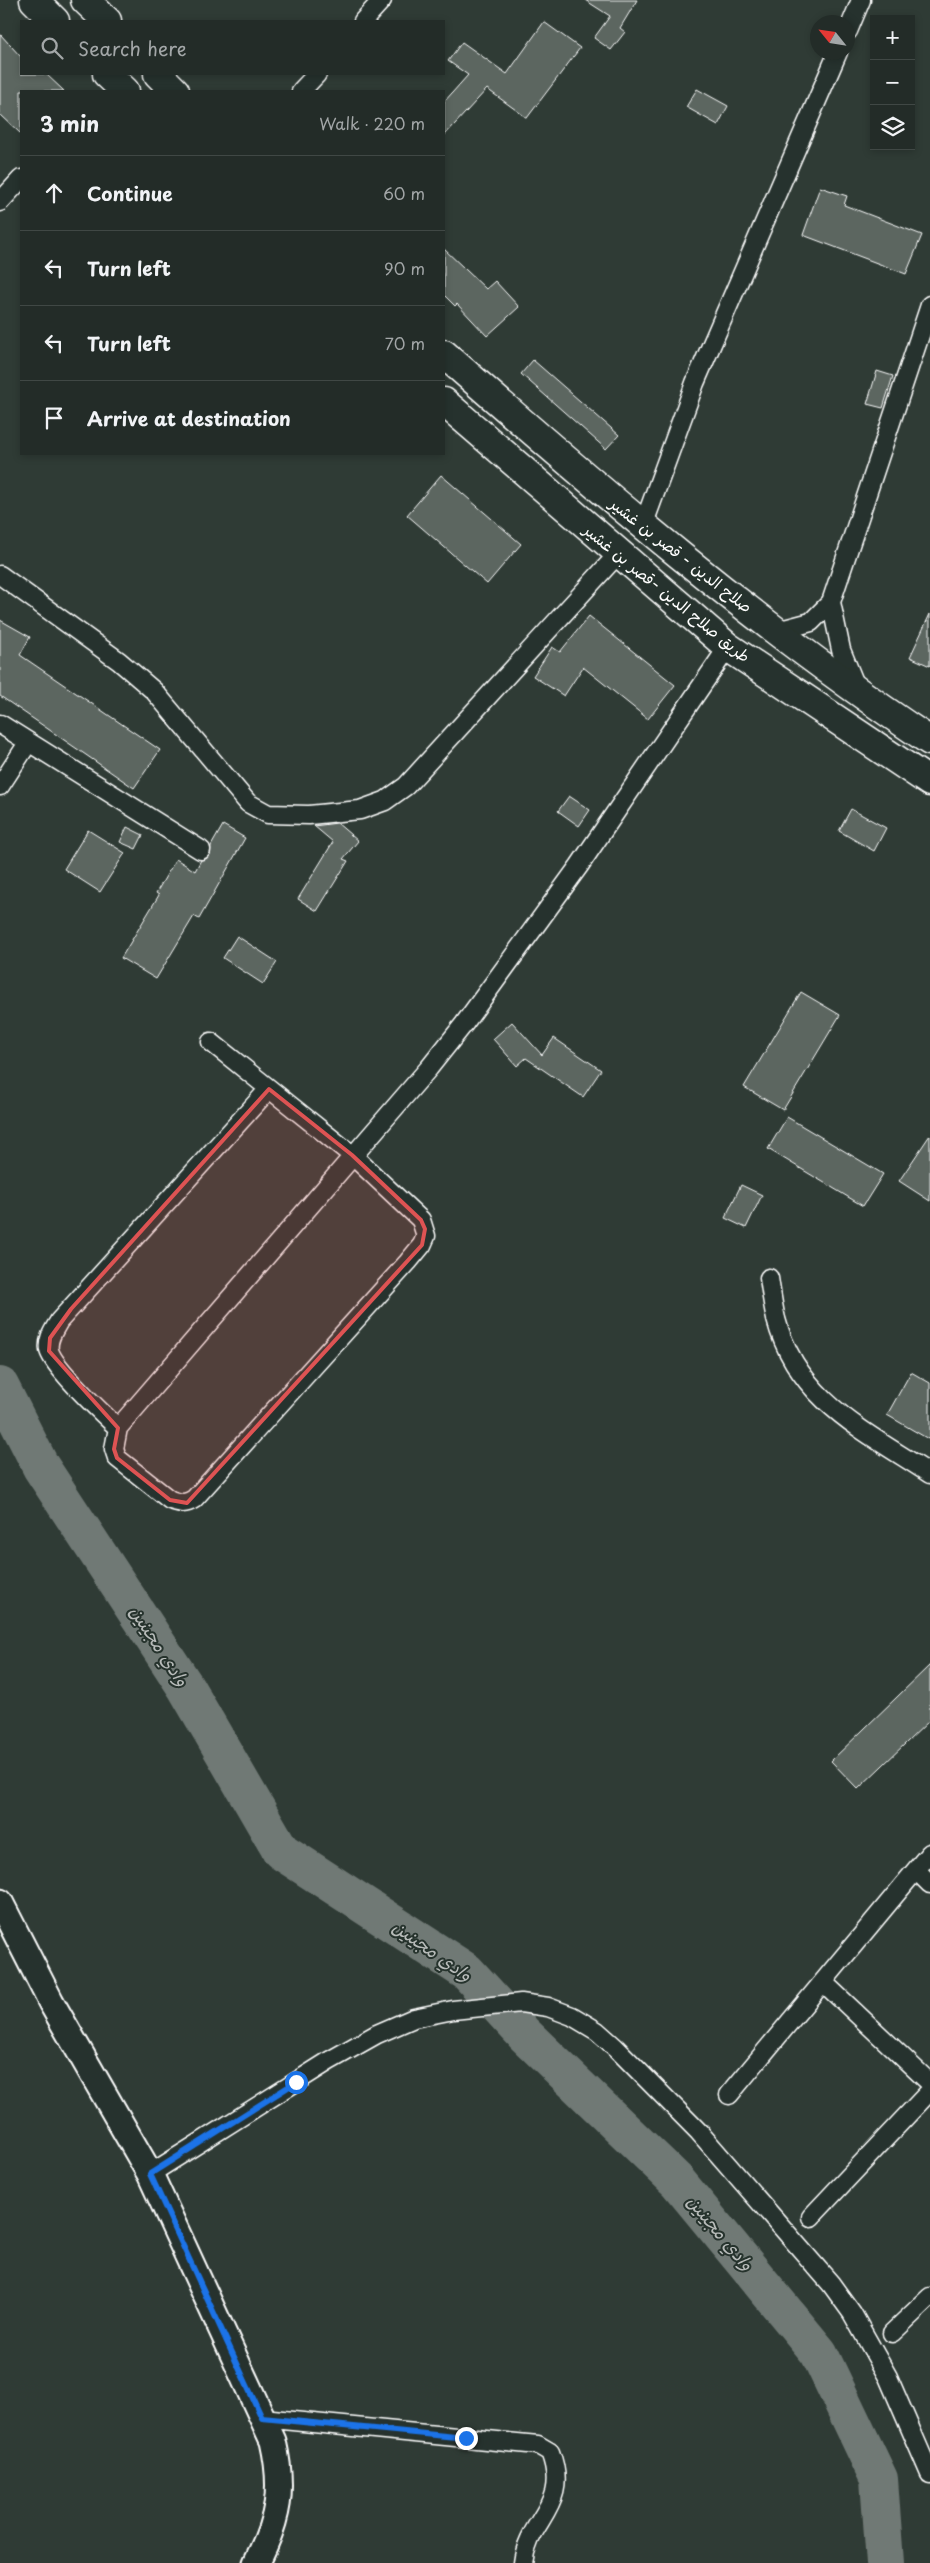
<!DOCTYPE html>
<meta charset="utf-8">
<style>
:root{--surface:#232c28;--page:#2f3834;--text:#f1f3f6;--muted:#a3a7a8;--line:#404845}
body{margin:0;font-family:"Playpen Sans","Playpen Sans Arabic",sans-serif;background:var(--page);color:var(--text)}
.controls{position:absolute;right:15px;top:15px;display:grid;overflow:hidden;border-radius:0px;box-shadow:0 2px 8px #0003}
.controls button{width:45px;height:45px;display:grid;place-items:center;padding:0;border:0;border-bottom:1px solid var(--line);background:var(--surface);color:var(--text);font:25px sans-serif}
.compass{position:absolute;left:810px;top:15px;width:45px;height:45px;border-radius:50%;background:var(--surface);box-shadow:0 2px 8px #0003;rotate:300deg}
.stop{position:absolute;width:15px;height:15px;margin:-11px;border:4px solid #1a73e8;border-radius:50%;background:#fff}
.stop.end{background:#1a73e8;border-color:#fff;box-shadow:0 1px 5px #0008}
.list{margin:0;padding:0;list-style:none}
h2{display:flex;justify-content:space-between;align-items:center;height:65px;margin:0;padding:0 20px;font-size:21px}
h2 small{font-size:16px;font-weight:400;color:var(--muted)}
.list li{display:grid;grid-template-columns:32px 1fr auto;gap:15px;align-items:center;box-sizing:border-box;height:75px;padding:0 20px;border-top:1px solid var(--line)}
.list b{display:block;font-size:19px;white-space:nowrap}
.list em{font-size:16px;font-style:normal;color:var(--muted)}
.icon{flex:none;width:28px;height:28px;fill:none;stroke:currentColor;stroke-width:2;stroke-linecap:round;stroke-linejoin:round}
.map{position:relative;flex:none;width:930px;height:2563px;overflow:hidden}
.search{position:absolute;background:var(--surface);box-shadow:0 2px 8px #0003;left:20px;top:20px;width:425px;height:55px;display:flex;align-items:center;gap:12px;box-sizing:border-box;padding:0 18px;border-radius:0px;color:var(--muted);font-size:19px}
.panel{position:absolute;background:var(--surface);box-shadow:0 2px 8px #0003;left:20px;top:90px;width:425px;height:365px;border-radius:0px}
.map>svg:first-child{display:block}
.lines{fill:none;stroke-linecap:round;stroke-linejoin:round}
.river{stroke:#707975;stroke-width:38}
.building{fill:#5b6661;stroke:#fff}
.street-casing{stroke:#fff;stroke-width:21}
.secondary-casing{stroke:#fff;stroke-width:29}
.highway-casing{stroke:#fff;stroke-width:31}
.street{stroke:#26332d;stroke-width:18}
.secondary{stroke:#26332d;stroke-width:25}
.highway{stroke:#26332d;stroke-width:28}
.route{stroke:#1a73e8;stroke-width:6}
.marked{fill:#de5353;fill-opacity:0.2;stroke:#de5353;stroke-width:4;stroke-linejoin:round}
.labels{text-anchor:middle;stroke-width:4;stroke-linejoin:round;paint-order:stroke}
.street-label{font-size:16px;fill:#fff;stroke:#26332d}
.water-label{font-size:18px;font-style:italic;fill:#b8bcba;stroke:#26332d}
</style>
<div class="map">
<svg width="930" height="2563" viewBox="0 0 930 2563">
<rect width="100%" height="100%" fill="#2f3b35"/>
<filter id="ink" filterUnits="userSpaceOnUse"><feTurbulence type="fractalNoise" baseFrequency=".02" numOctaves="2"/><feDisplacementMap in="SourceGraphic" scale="10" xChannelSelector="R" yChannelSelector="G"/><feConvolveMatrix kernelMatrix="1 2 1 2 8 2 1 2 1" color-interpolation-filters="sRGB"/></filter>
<g filter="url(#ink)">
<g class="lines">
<!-- river -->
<path class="river" d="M0,1386L41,1467L185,1686L281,1851L467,1972L524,2034L677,2181L819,2353L879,2479L885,2563"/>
</g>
<!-- building -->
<path class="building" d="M585,0H637L620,28L625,32L611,50L594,38L610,16Z
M544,22L580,48L527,118L487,89L444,136V102L468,75L448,61L462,42L507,74Z
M0,34L21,57V74H46L64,91H21V134L0,114Z
M697,89L728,106L718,125L686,107Z
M820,187L847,196L844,205L922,235L906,274L803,235Z
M444,249L486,289L495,281L519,307L487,336L457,304L455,306L444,295Z
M533,360L619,435L606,449L521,374Z
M877,371L893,376L883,408L867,404Z
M441,475L521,544L487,584L407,515Z
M930,614V666L910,657Z
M589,616L675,685L648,719L583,667L564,696L533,676L552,647L560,652Z
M0,620L30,637L20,655L160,750L134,788L0,696Z
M569,796L590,810L579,826L558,811Z
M851,809L886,828L874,851L839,831Z
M337,823L358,841L343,859L348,861L317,911L298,899L333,842L314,826Z
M223,825L245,838L199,919L194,916L156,979L121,958L159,895L156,893L176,859L195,871L201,860L210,855L211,846Z
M127,827L143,835L136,849L120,842Z
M88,830L125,853L100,892L64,869Z
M237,936L277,962L263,984L223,958Z
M801,992L840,1015L783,1110L744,1087Z
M512,1022L542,1055L554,1038L601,1070L583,1097L526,1058L517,1066L493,1039Z
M787,1117L883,1174L863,1206L768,1149Z
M930,1135V1201L899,1181Z
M741,1185L762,1195L746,1228L725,1218Z
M911,1372L930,1383V1440L887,1415Z
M930,1665V1720L858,1789L831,1761Z"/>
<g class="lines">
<defs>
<path id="street" d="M363,21L382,0
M848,31L861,0
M301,91L317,74
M0,202L21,179
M643,526L695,383L838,52
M0,575L119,661L154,691L248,803L268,814L309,815L360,810L385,801L406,786L618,554
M831,602L841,650L856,687
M777,631L811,622L831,602L930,305
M0,724L201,850
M0,786L28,743
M211,1042L352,1155L421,1220L426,1236L422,1245L408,1262L194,1499C185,1505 180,1503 170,1500L117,1458L114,1449L118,1428L429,1068L464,1024L579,866L728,647
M769,1278C771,1291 773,1306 776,1319C797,1400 865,1431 930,1474
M118,1428C104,1415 53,1367 49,1350C47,1339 54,1330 59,1321L269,1089
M916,1870L930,1884
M823,1982L930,2083
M729,2095L930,1853
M150,2174L329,2061L377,2034L414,2018L453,2010L521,2003L548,2007L572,2016L597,2031L615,2047L699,2132L831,2284L852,2313L888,2377L930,2474
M811,2217L930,2091
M892,2333L930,2297
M262,2418L538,2445L550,2452C571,2506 528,2518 523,2563"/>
<path id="secondary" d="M0,1902L51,2002L150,2174L273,2441C284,2489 279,2519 256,2563"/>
<path id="highway" d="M34,0L55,21
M85,0L107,21
M107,74L125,91
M158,74L175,91
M444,354C600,491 757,626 930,741
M444,402L728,647L930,782"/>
</defs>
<!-- street casing -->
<use href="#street" class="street-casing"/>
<!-- secondary casing -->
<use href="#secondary" class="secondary-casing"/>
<!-- highway casing -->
<use href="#highway" class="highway-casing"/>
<!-- street -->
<use href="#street" class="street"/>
<!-- secondary -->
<use href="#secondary" class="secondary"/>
<!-- highway -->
<use href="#highway" class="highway"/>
</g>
</g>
<g class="lines" filter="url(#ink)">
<!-- route -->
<path class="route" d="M296,2082L150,2174L262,2418L466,2438"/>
</g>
<!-- marked area -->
<path class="marked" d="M269,1089L352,1155L421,1220L425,1229L422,1245L187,1503L170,1500L117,1458L114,1449L118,1428L49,1351L50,1338L71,1309Z"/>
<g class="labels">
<!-- street labels -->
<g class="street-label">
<text transform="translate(681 555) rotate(38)" y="6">صلاح الدين - قصر بن غشير</text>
<text transform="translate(667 593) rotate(39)" y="6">طريق صلاح الدين -قصر بن غشير</text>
</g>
<!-- water labels -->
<g class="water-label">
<text transform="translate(159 1646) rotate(57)" y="6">وادي مجينين</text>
<text transform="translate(432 1951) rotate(35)" y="6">وادي مجينين</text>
<text transform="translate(720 2233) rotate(50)" y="6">وادي مجينين</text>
</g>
</g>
</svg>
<div class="controls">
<button>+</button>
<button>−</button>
<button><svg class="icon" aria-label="layers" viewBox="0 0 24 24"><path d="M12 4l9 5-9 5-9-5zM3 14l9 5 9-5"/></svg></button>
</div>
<svg class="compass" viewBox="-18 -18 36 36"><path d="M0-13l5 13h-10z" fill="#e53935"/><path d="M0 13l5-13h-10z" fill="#a3a7a8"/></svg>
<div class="stop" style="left:296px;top:2082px"></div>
<div class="stop end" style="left:466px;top:2438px"></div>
<div class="search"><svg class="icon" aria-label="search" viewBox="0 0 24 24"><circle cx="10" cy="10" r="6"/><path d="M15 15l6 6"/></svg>Search here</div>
<section class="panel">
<h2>3 min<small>Walk · 220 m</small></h2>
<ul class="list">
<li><svg class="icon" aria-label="ahead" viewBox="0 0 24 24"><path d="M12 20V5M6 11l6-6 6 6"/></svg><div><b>Continue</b></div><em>60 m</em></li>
<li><svg class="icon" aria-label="left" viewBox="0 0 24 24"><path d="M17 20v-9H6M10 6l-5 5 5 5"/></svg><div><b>Turn left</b></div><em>90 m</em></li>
<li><svg class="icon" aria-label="left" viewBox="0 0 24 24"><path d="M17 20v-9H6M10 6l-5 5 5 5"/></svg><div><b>Turn left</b></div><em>70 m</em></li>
<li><svg class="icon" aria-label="arrive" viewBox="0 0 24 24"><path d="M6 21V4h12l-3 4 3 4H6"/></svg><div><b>Arrive at destination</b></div></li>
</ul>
</section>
</div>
